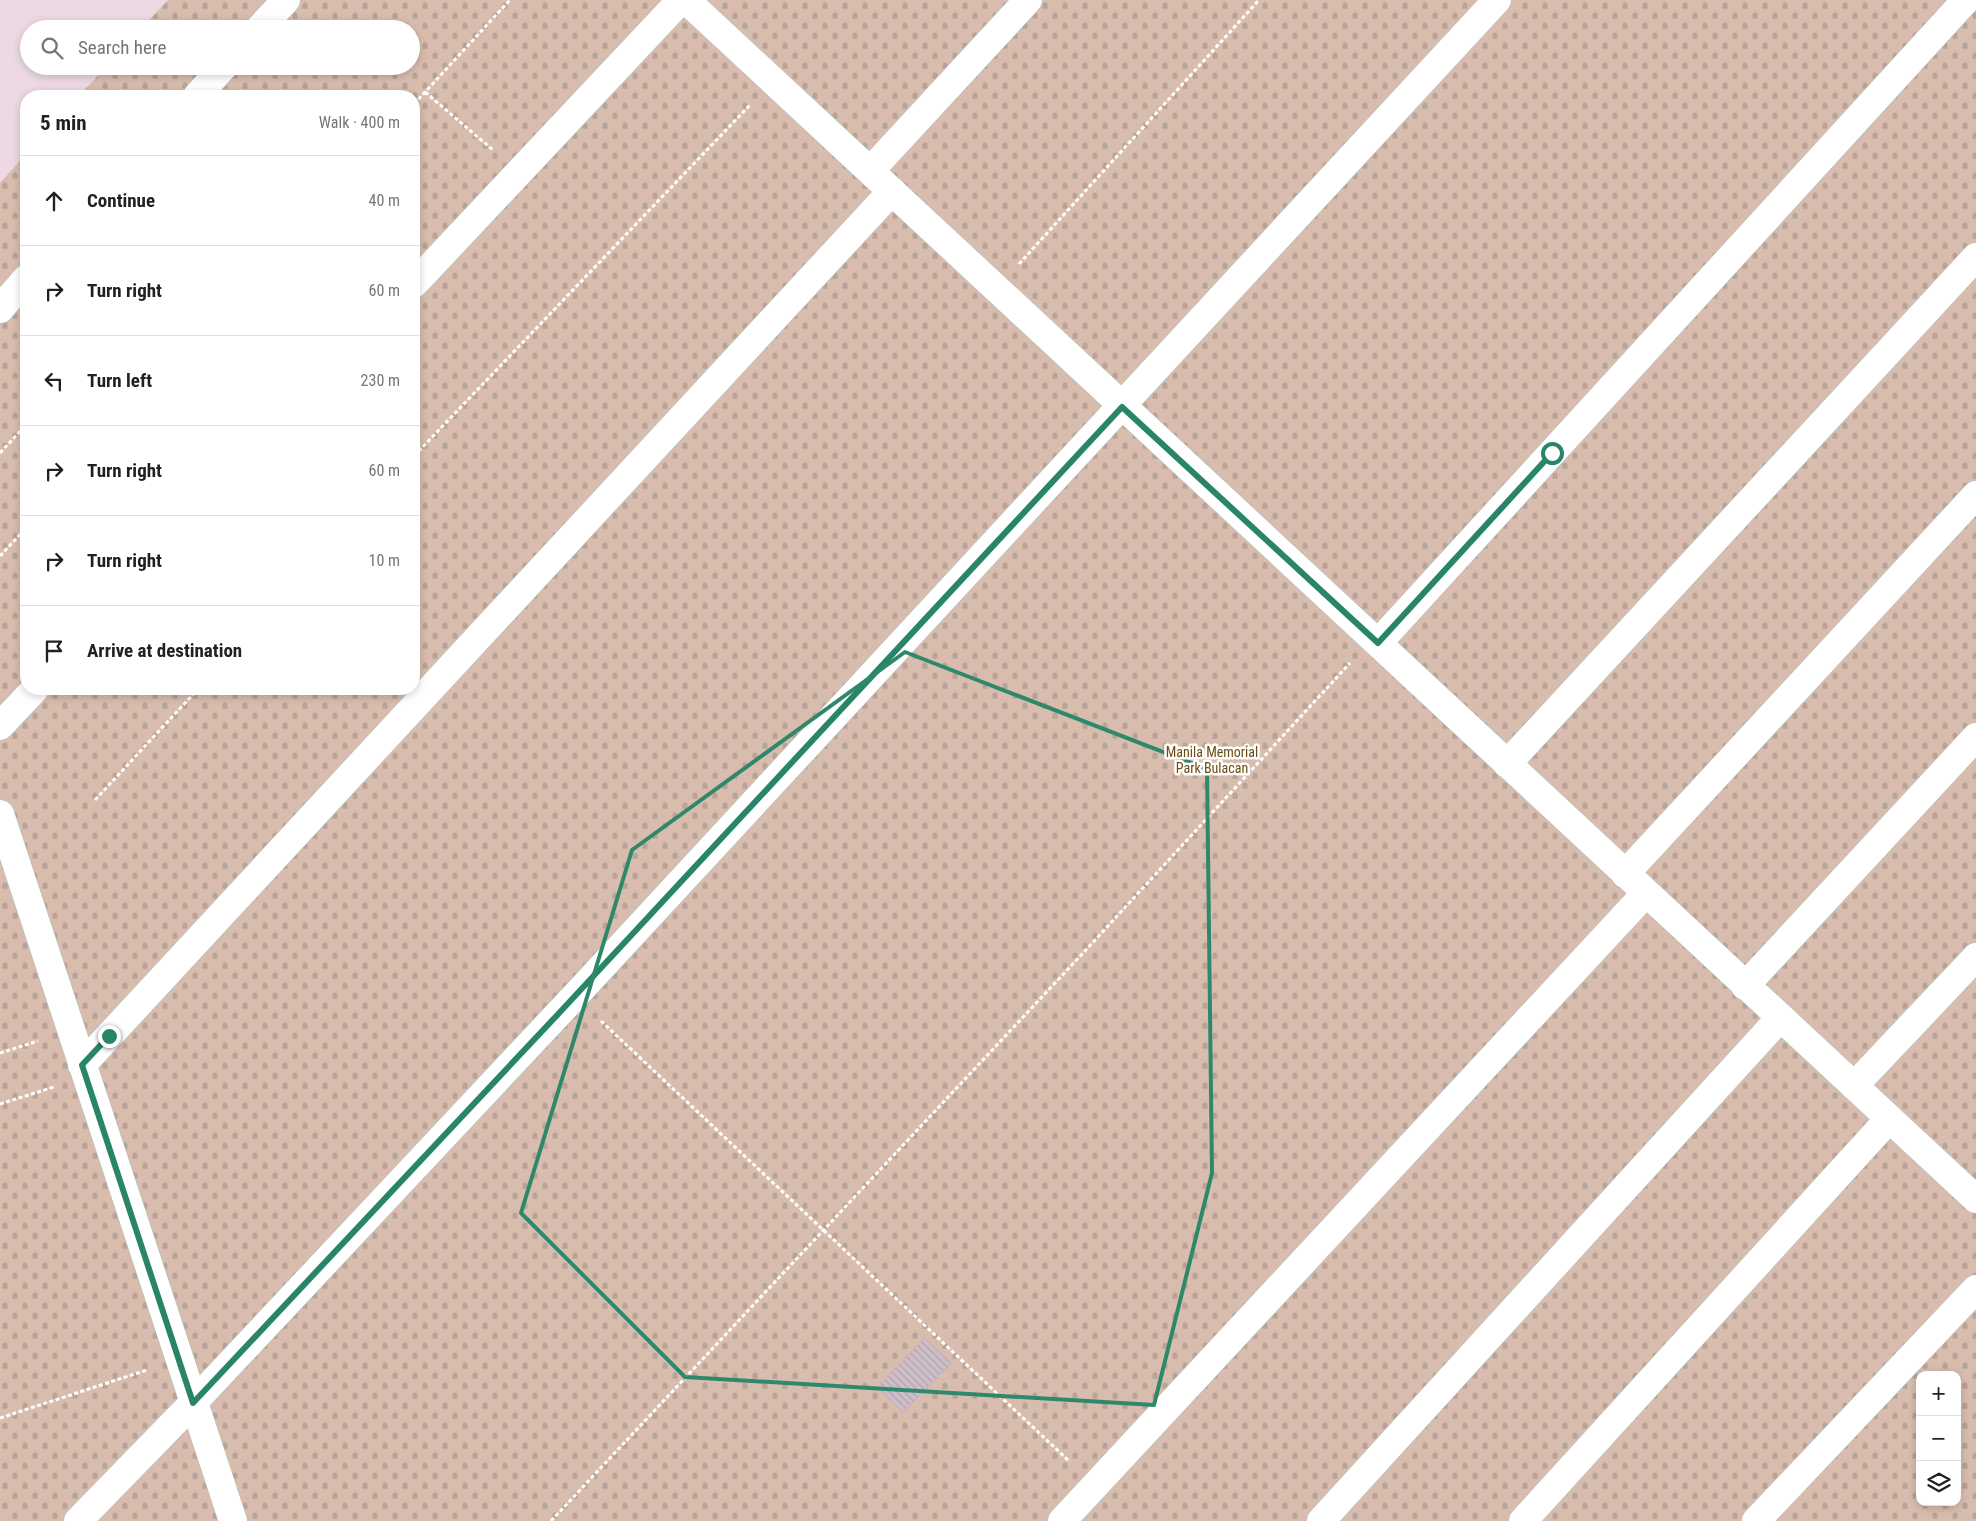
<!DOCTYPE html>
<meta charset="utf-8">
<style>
:root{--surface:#fff;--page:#f2f2f2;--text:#202124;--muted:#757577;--line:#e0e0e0}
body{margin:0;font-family:"Roboto Condensed",sans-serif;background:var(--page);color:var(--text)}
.controls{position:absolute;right:15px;bottom:15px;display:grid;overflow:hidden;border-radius:10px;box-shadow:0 2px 8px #0003}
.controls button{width:45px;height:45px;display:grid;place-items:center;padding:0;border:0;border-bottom:1px solid var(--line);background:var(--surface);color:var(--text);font:25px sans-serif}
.stop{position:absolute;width:15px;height:15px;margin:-11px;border:4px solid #298568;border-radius:50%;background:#fff}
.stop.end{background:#298568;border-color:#fff;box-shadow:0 1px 5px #0008}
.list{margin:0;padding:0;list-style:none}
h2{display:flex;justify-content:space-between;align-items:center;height:65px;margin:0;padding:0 20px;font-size:21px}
h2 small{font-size:16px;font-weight:400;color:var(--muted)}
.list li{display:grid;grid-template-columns:32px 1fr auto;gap:15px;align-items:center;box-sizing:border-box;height:90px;padding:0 20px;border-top:1px solid var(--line)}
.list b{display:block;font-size:19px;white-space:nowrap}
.list em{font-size:16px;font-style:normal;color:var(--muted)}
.icon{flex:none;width:28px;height:28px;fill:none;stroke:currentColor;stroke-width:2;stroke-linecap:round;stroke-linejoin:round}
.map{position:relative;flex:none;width:1976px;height:1521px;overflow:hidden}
.search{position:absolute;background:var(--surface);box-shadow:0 2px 8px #0003;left:20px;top:20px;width:400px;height:55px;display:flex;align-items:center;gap:12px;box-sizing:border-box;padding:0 18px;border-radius:28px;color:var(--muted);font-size:19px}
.panel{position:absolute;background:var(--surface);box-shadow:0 2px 8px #0003;left:20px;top:90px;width:400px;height:605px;border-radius:20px}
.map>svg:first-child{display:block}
.cemetery{fill:url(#cemetery-stones);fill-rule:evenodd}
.building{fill:url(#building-back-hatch);stroke:#c8b2bd}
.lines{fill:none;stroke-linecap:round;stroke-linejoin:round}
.minor-casing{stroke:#adbeb8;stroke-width:29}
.path{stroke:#fff;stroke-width:3;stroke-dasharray:4 2.5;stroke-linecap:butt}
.minor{stroke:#fff;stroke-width:28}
.route{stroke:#298568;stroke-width:6}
.marked{fill:none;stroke:#2e896b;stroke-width:4;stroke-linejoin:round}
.labels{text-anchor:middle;stroke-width:5;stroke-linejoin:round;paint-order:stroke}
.park-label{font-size:14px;fill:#6b4c13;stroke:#fff}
</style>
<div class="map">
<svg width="1976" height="1521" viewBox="0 0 1976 1521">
<defs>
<pattern id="cemetery-stones" width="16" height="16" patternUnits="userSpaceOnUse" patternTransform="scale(1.25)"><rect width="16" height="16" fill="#d8bdae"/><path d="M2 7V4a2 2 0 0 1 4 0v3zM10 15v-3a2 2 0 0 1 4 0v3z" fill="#b9a296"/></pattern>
<pattern id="building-back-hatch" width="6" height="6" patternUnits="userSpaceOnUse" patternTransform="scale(1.25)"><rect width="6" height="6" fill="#cebec7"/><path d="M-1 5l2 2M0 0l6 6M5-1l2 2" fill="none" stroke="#b1a3ab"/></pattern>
</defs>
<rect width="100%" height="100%" fill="#ecd9e4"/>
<!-- cemetery -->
<path class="cemetery" d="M168,0H1976V1521H0V183L26,154V689H414V96H79L107,66H411V29H141ZM1920,1375H1957V1502H1920Z"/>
<!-- building -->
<path class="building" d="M925,1338L951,1363L903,1412L877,1387Z"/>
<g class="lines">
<defs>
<path id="minor" d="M686,0L1976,1199
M259,29L286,0
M197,96L224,66
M870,171L1028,0
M414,284L681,0
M0,309L26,279
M1378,643L1966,0
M0,726L35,689
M1507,764L1976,257
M0,814L233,1521
M1625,874L1976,495
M1745,986L1976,737
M82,1065L892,191
M1854,1086L1976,957
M78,1521L193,1403L575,996L1497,0
M1062,1521L1646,893
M1321,1521L1780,1018
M1523,1521L1889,1119
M1756,1521L1976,1289"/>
</defs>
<!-- minor casing -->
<use href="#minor" class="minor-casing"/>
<!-- path -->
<path class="path" d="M425,92L493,150
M414,104L510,0
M1019,264L1259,0
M0,453L26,425
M414,456L750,105
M0,556L26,528
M95,800L198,689
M601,1021L1070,1462
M0,1053L38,1041
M0,1104L54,1087
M0,1418L147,1370
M551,1521L1084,952L1350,663"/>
<!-- minor -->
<use href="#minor" class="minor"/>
</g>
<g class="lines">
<!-- route -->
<path class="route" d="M109,1036L82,1065L193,1403L561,1011L1122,407L1378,643L1552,453"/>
</g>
<!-- marked area -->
<path class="marked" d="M905,652L1207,769L1212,1173L1154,1405L685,1377L521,1213L632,850Z"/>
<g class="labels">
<!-- park labels -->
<g class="park-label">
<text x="1212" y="757">Manila Memorial<tspan x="1212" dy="16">Park Bulacan</tspan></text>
</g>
</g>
</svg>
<div class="controls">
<button>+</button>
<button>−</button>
<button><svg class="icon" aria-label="layers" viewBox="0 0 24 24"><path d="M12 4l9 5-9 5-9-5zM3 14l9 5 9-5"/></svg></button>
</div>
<div class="stop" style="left:1552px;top:453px"></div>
<div class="stop end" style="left:109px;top:1036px"></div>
<div class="search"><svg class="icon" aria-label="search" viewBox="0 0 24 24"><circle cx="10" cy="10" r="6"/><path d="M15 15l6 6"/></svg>Search here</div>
<section class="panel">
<h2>5 min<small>Walk · 400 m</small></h2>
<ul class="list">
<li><svg class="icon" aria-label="ahead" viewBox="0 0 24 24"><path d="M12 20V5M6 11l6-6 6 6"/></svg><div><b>Continue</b></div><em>40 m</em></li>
<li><svg class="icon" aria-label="right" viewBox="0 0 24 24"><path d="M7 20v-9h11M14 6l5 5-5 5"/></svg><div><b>Turn right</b></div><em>60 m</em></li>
<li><svg class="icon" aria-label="left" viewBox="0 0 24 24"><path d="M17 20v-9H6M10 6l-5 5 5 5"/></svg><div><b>Turn left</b></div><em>230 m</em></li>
<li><svg class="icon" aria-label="right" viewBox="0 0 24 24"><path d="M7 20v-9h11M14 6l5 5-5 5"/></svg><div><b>Turn right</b></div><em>60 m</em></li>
<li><svg class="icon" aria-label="right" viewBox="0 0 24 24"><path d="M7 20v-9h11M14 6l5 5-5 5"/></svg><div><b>Turn right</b></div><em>10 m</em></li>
<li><svg class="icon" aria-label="arrive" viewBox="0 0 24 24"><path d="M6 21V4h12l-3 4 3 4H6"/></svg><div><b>Arrive at destination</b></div></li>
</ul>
</section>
</div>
